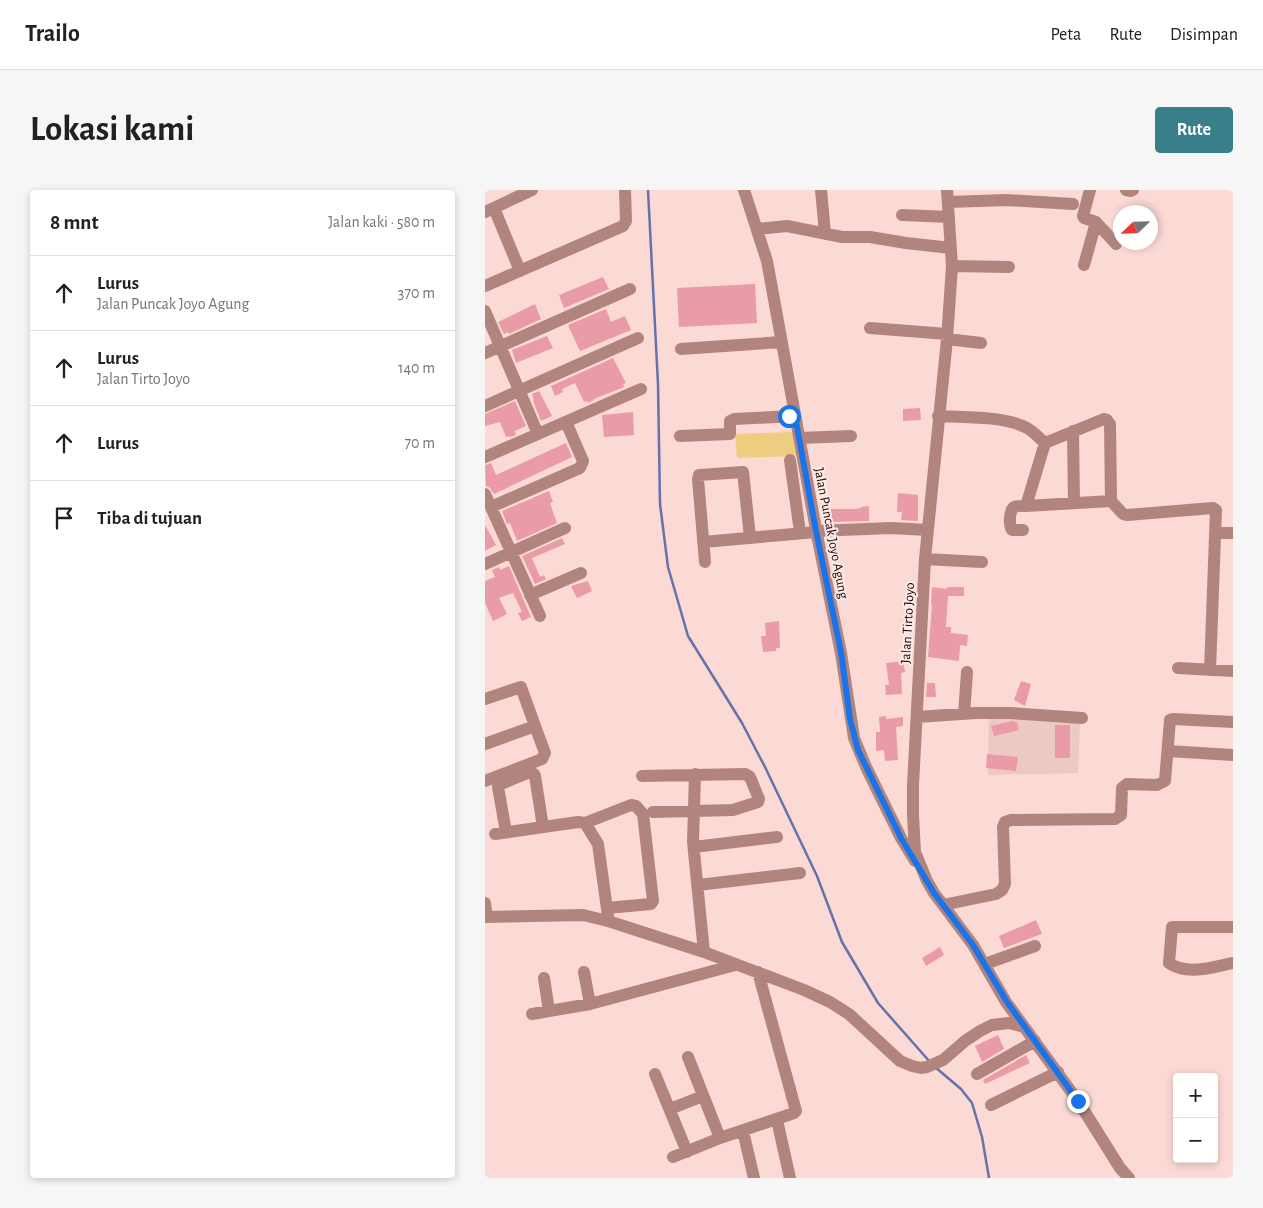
<!DOCTYPE html>
<html lang="id">
<meta charset="utf-8">
<style>
:root{--surface:#fff;--page:#f6f6f6;--text:#202124;--muted:#757577;--line:#e0e0e0;--accent:#387f8a}
body{margin:0;font-family:"Alegreya Sans",sans-serif;background:var(--page);color:var(--text)}
.controls{position:absolute;right:15px;bottom:15px;display:grid;overflow:hidden;border-radius:5px;box-shadow:0 2px 8px #0003}
.controls button{width:45px;height:45px;display:grid;place-items:center;padding:0;border:0;border-bottom:1px solid var(--line);background:var(--surface);color:var(--text);font:25px sans-serif}
.compass{position:absolute;left:628px;top:15px;width:45px;height:45px;border-radius:50%;background:var(--surface);box-shadow:0 2px 8px #0003;rotate:247deg}
.stop{position:absolute;width:15px;height:15px;margin:-11px;border:4px solid #1a73e8;border-radius:50%;background:#fff}
.stop.end{background:#1a73e8;border-color:#fff;box-shadow:0 1px 5px #0008}
.list{margin:0;padding:0;list-style:none}
h2{display:flex;justify-content:space-between;align-items:center;height:65px;margin:0;padding:0 20px;font-size:21px}
h2 small{font-size:16px;font-weight:400;color:var(--muted)}
.list li{display:grid;grid-template-columns:32px 1fr auto;gap:15px;align-items:center;box-sizing:border-box;height:75px;padding:0 20px;border-top:1px solid var(--line)}
.list b{display:block;font-size:19px;white-space:nowrap}
.list p{margin:0;font-size:16px;white-space:nowrap;color:var(--muted)}
.list em{font-size:16px;font-style:normal;color:var(--muted)}
.icon{flex:none;width:28px;height:28px;fill:none;stroke:currentColor;stroke-width:2;stroke-linecap:round;stroke-linejoin:round}
.map{position:relative;flex:none;width:748px;height:988px;overflow:hidden;border-radius:5px}
header{display:flex;align-items:center;gap:30px;box-sizing:border-box;height:70px;padding:0 25px;background:var(--surface);border-bottom:1px solid var(--line)}
header strong{font-size:24px}
nav{display:flex;gap:28px;margin-inline-start:auto;font-size:18px}
.intro{display:flex;align-items:center;justify-content:space-between;box-sizing:border-box;height:120px;padding:0 30px}
h1{margin:0;font-size:35px}
.button{padding:12px 22px;border-radius:5px;background:var(--accent);color:#fff;font-size:18px;font-weight:700}
main{display:flex;gap:30px;padding:0 30px}
aside{flex:1;background:var(--surface);border-radius:5px;box-shadow:0 2px 8px #0003}
.map>svg:first-child{display:block}
.built{fill:#edc9c3}
.green{fill:#edce80}
.lines{fill:none;stroke-linecap:round;stroke-linejoin:round}
.stream{stroke:#6672aa;stroke-width:2.5}
.building{fill:#e99ba8}
.minor{stroke:#b1857e;stroke-width:12}
.route{stroke:#1a73e8;stroke-width:6}
.labels{text-anchor:middle;stroke-width:4;stroke-linejoin:round;paint-order:stroke}
.street-label{font-size:14px;fill:#1e0503;stroke:#fcebe8}
</style>
<header>
<strong>Trailo</strong>
<nav><a>Peta</a><a>Rute</a><a>Disimpan</a></nav>
</header>
<div class="intro"><h1>Lokasi kami</h1><a class="button">Rute</a></div>
<main>
<aside>
<h2>8 mnt<small>Jalan kaki · 580 m</small></h2>
<ul class="list">
<li><svg class="icon" aria-label="ahead" viewBox="0 0 24 24"><path d="M12 20V5M6 11l6-6 6 6"/></svg><div><b>Lurus</b><p>Jalan Puncak Joyo Agung</p></div><em>370 m</em></li>
<li><svg class="icon" aria-label="ahead" viewBox="0 0 24 24"><path d="M12 20V5M6 11l6-6 6 6"/></svg><div><b>Lurus</b><p>Jalan Tirto Joyo</p></div><em>140 m</em></li>
<li><svg class="icon" aria-label="ahead" viewBox="0 0 24 24"><path d="M12 20V5M6 11l6-6 6 6"/></svg><div><b>Lurus</b></div><em>70 m</em></li>
<li><svg class="icon" aria-label="arrive" viewBox="0 0 24 24"><path d="M6 21V4h12l-3 4 3 4H6"/></svg><div><b>Tiba di tujuan</b></div></li>
</ul>
</aside>
<div class="map">
<svg width="748" height="988" viewBox="0 0 748 988">
<rect width="100%" height="100%" fill="#fbd9d4"/>
<!-- built -->
<path class="built" d="M504,527L595,533L593,583L503,585Z"/>
<!-- green -->
<path class="green" d="M308,242L312,266L252,268L250,244Z"/>
<g class="lines">
<!-- stream -->
<path class="stream" d="M163,0L173,194L175,314L183,377L203,446L257,533L280,577L332,686L357,752L393,813L445,872
M450,877L476,899L487,913L497,947L504,988"/>
</g>
<!-- building -->
<path class="building" d="M118,87L124,99L79,118L74,105Z
M270,94L272,133L194,137L192,98Z
M50,114L56,129L24,144L23,142L19,144L13,132Z
M121,119L126,132L140,126L146,140L95,161L83,135Z
M62,146L68,158L31,173L27,160Z
M128,168L141,193L138,194L139,197L109,209V210L103,213L102,211L99,212L90,193L77,199L78,202L70,206L66,196Z
M54,201L67,226L56,231L48,211L49,210L47,204Z
M30,211L41,236L30,241L31,245L25,247L24,246L21,247L15,232L0,236V224Z
M435,218L436,230L418,231V219Z
M148,222L149,245L119,247L117,225Z
M81,253L87,267L9,304L5,298L1,296L0,275L6,273L11,285Z
M64,301L68,312L65,313L72,333L32,351L25,333L22,334L17,321Z
M413,303L433,305V331L416,330L417,322H412Z
M384,316V331L343,332V319H369L376,318V317Z
M0,335L11,355L0,361Z
M77,348L80,354L47,368L55,387L59,385L61,389L50,394L37,366Z
M24,376L46,427L37,431L33,423L37,422L28,403L14,408L22,424L8,431L0,413V391L10,387L7,380L14,377L15,380Z
M103,391L107,401L92,408L86,396Z
M447,397L462,399V397H479V406H463L461,437H466V443L483,445L482,456L475,455L474,471L443,467L447,415L446,414Z
M294,431L295,458H291V461L278,462L276,446H281L280,433Z
M418,471L420,482L416,483L417,504L401,505L400,495H404L401,473Z
M536,491L546,494L540,516L529,510Z
M442,493H450L451,507H441Z
M401,526V529L418,527V536L411,537L413,570L400,571L399,560L391,561V542H395L394,527Z
M527,531L532,532L534,540L509,546L506,536Z
M570,535H585V568H570Z
M502,564L533,567L531,581L501,578Z
M551,730L557,744L519,758L514,746Z
M455,757L459,765L441,776L437,768Z
M513,845L519,859L497,872L490,856Z
M541,865L545,873L500,894L498,890Z"/>
<g class="lines">
<!-- minor -->
<path class="minor" d="M259,0L282,71L332,345L356,463L369,548L381,577L416,648L430,671
M336,0L340,43
M462,0L467,76L462,149L440,369L428,595V625L430,662L442,691L449,703L488,755L521,812L593,911L635,978L644,988
M641,0L646,1L648,0
M463,12L521,10L588,14
M9,18L35,81
M0,22L47,0
M417,25L464,27
M611,32L631,54
M272,39L302,36L357,47H385L421,53L466,58
M599,75L611,32L599,28L598,26L605,0
M467,76L524,77
M0,96L138,36L141,31L140,0
M0,121L53,244
M385,138L462,144
M462,149L496,153
M196,159L296,152
M0,163L145,99
M0,216L153,148
M453,226C477,227 521,226 542,238C548,241 554,248 560,253L619,229L622,230L625,234L626,311L541,316L560,253
M588,241L589,313
M195,246L245,244V231L249,229L310,226
M314,248L366,246
M0,267L156,199
M305,270L314,335
M0,304L55,426
M626,311L638,324L642,325L728,318L731,320L725,480
M6,317L95,278L98,271L81,232
M538,340H527C524,335 524,323 528,318C531,315 538,316 541,316
M331,341L406,338L443,340
M730,343H748
M218,352L331,342
M440,369L497,372
M220,372L213,289L214,285L258,282L265,347
M0,374L80,338
M45,405L96,383
M693,478L748,481
M0,509L36,497L50,536
M479,524L482,482
M432,527L491,523H525L597,528
M0,554L50,536L60,563L57,569L0,591
M683,561L748,565
M210,584L208,652L219,762
M157,586L260,584L265,587L274,609L273,612L248,620L168,622
M100,633L113,654L123,726
M21,642L13,597L16,594L45,582L49,584L50,586L58,637
M10,644L93,632L100,633L146,615L151,616L158,624L168,711L166,714L122,718
M209,657L292,647
M213,695L315,683
M0,713L2,727
M458,715L511,704L517,700L520,694L518,637L520,632L526,630L630,629L636,625L637,598L642,594L672,595L680,591L685,530L688,529L748,532
M0,727L98,725L123,731L219,762L319,800L345,812L364,824L415,871L427,876L436,878L442,877L458,870L480,851L495,841L507,835L524,833L539,837
M748,737H687L684,773C703,786 728,777 748,773
M500,774L550,756
M99,782L105,814
M59,788L64,821
M47,824L105,814L250,775
M203,867L235,948
M170,884L202,962
M492,884L550,851
M506,915L573,882
M185,919L218,906
M292,930L305,988
M258,941L269,988
M188,967L235,948L309,923L311,921L273,782"/>
</g>
<g class="lines">
<!-- route -->
<path class="route" d="M304,226H310L331,341L356,462L365,529L373,560L416,648L449,703L488,755L522,812L593,911"/>
</g>
<g class="labels">
<!-- street labels -->
<g class="street-label">
<text transform="translate(347 343) rotate(79)" y="5">Jalan Puncak Joyo Agung</text>
<text transform="translate(422 433) rotate(-87)" y="5">Jalan Tirto Joyo</text>
</g>
</g>
</svg>
<div class="controls">
<button>+</button>
<button>−</button>
</div>
<svg class="compass" viewBox="-18 -18 36 36"><path d="M0-13l5 13h-10z" fill="#e53935"/><path d="M0 13l5-13h-10z" fill="#757577"/></svg>
<div class="stop" style="left:304px;top:226px"></div>
<div class="stop end" style="left:593px;top:911px"></div>
</div>
</main>
